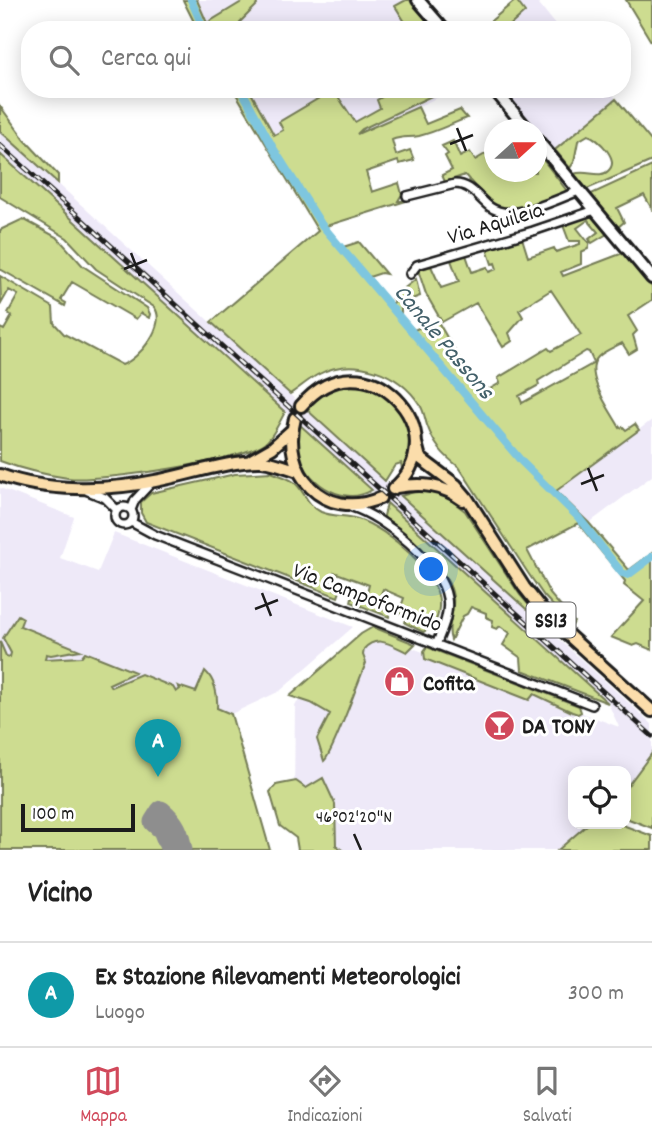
<!DOCTYPE html>
<html lang="it">
<meta charset="utf-8">
<style>
:root{--surface:#fff;--page:#f2f2f2;--text:#222;--muted:#767676;--line:#e0e0e0;--accent:#d1495b}
body{margin:0;font-family:Dekko,sans-serif;background:var(--page);color:var(--text)}
.controls{position:absolute;right:21px;bottom:21px;display:grid;overflow:hidden;border-radius:14px;box-shadow:0 4px 18px #0003}
.controls button{width:63px;height:63px;display:grid;place-items:center;padding:0;border:0;border-bottom:2px solid var(--line);background:var(--surface);color:var(--text);font:35px sans-serif}
.compass{position:absolute;left:484px;top:119px;width:63px;height:63px;border-radius:50%;background:var(--surface);box-shadow:0 4px 18px #0003;rotate:69deg}
.scale{position:absolute;left:21px;bottom:18px;width:114px;box-sizing:border-box;padding-left:7px;border:4px solid #1c1c1c;border-top:0;font-size:19px;line-height:24px;white-space:nowrap;color:#1c1c1c;-webkit-text-stroke:5px #fff;paint-order:stroke}
.you{position:absolute;left:432px;top:570px;width:24px;height:24px;margin:-18px;border:5px solid #fff;border-radius:50%;background:#1a73e8;box-shadow:0 0 0 10px #1a73e833}
.badge{display:grid;place-items:center;width:46px;height:46px;border-radius:50%;background:var(--accent);color:#fff;font-size:23px;font-weight:700}
.pin{position:absolute;translate:-50% -58px;filter:drop-shadow(0 2px 4px #0008)}
.pin::after{content:'';position:absolute;top:37px;width:24px;height:21px;background:inherit;clip-path:polygon(0 0,100% 0,50% 100%)}
.list{margin:0;padding:0;list-style:none}
h2{display:flex;justify-content:space-between;align-items:center;height:91px;margin:0;padding:0 28px;font-size:30px}
h2 small{font-size:23px;font-weight:400;color:var(--muted)}
.list li{display:grid;grid-template-columns:46px 1fr auto;gap:21px;align-items:center;box-sizing:border-box;height:105px;padding:0 28px;border-top:2px solid var(--line)}
.list b{display:block;font-size:26px;white-space:nowrap}
.list p{margin:0;font-size:23px;white-space:nowrap;color:var(--muted)}
.list em{font-size:23px;font-style:normal;color:var(--muted)}
.icon{flex:none;width:38px;height:38px;fill:none;stroke:currentColor;stroke-width:2;stroke-linecap:round;stroke-linejoin:round}
.map{position:relative;flex:none;width:652px;height:850px;overflow:hidden}
.search{position:absolute;background:var(--surface);box-shadow:0 4px 18px #0003;left:21px;right:21px;top:21px;height:77px;display:flex;align-items:center;gap:18px;box-sizing:border-box;padding:0 24px;border-radius:28px;color:var(--muted);font-size:26px}
.sheet{height:196px;background:var(--surface)}
nav{display:flex;justify-content:space-around;align-items:center;box-sizing:border-box;height:98px;border-top:2px solid var(--line);background:var(--surface);font-size:19px;color:var(--muted)}
nav a{display:grid;justify-items:center;gap:4px}
nav .on{color:var(--accent)}
.map>svg:first-child{display:block}
.built{fill:#eee9f8}
.green{fill:#cddc90;stroke:#747c56;stroke-width:2;fill-rule:evenodd}
.lines{fill:none;stroke-linecap:round;stroke-linejoin:round}
.canal{stroke:#7ec6df;stroke-width:8}
.taxiway{stroke:#8e8e8e;stroke-width:21}
.street-casing{stroke:#1c1c1c;stroke-width:12}
.secondary-casing{stroke:#1c1c1c;stroke-width:16}
.primary-casing{stroke:#1c1c1c;stroke-width:16}
.street{stroke:#fff;stroke-width:7}
.secondary{stroke:#fff;stroke-width:10}
.primary{stroke:#fbddab;stroke-width:10}
.rail-casing{stroke:#1c1c1c;stroke-width:5}
.rail{stroke:#fff;stroke-width:2.5;stroke-dasharray:8;stroke-linecap:butt}
.ticks{fill:none;stroke:#1c1c1c;stroke-width:2.5}
.labels{text-anchor:middle;stroke-width:6;stroke-linejoin:round;paint-order:stroke}
.shield{fill:#fff;stroke:#606060;stroke-width:2}
.shield-label{font-size:21px;font-weight:bold;fill:#1c1c1c}
.street-label{font-size:23px;fill:#1c1c1c;stroke:#fff}
.poi-label{font-size:23px;font-weight:bold;fill:#1c1c1c;stroke:#fff;text-anchor:start}
.water-label{font-size:24px;font-style:italic;fill:#43606a;stroke:#fff}
.ticks-label{font-size:18px;text-anchor:middle;fill:#1c1c1c;stroke:#fff;stroke-width:6;stroke-linejoin:round;paint-order:stroke}
</style>
<div class="map">
<svg width="652" height="850" viewBox="0 0 652 850">
<rect width="100%" height="100%" fill="#fff"/>
<filter id="ink" filterUnits="userSpaceOnUse"><feTurbulence type="fractalNoise" baseFrequency=".0143" numOctaves="2"/><feDisplacementMap in="SourceGraphic" scale="14" xChannelSelector="R" yChannelSelector="G"/><feConvolveMatrix kernelMatrix="1 2 1 2 8 2 1 2 1" color-interpolation-filters="sRGB"/></filter>
<g filter="url(#ink)">
<!-- built -->
<path class="built" d="M197,0H410L435,30H212Z
M516,0H536L560,30H480Z
M249,89H456L292,165Z
M503,89H609L616,99L555,150Z
M0,131L652,724V753L626,788V771H573V824H588L557,850H324L294,796L295,705L368,631L619,727L608,703L0,154Z
M652,420V476L589,523L556,491Z
M0,488L74,517L60,558L98,572L114,533L353,627L280,691L231,714L270,850H0Z"/>
<!-- green -->
<path class="green" d="M183,0H197L207,23L245,0H255L257,5L240,22L239,30H198Z
M406,0H410L435,30H410L395,6Z
M516,0L525,12L505,30H480Z
M626,0H652V43Z
M233,89H249L274,135L283,130L279,122L331,91L334,96L337,95L355,122L380,108L377,100L395,89H446L362,129L357,134L418,107L426,124L460,110L467,118C451,124 436,132 419,136C409,138 402,136 392,140L396,155L410,150L414,160L399,164L398,161L366,172L372,192L399,183L402,194L398,201H406L326,226L343,247L359,242L386,274L381,273L369,277L392,304L395,301L392,298L416,279L420,296L401,303V315L414,330L437,320L478,391L485,387L488,390L500,383L498,378L548,348L551,351L581,335L551,290L519,310L523,317L509,333L512,341L503,347L476,303L442,322L426,294L418,270L431,266L441,288L459,282L451,260L466,255L472,272L487,267L489,272L497,269L495,263L492,264L487,249L522,238L528,257L554,248L556,252L580,244V241H569L563,225L591,215L607,234L592,243L589,239L598,232L588,220L577,228L588,242L590,241L588,249L581,252V264L561,272L563,276L623,253L652,287V300L628,316L637,331L633,335L637,349L629,354L622,343C615,347 604,351 598,357C582,373 612,413 620,428L623,427L626,430L635,424L639,430L556,491L589,523L629,570L652,553V650L638,644L633,646L611,637L644,601L624,585L625,581L578,523L527,550L550,594L574,622L572,626L544,596L528,573L459,467C443,455 434,445 427,425C425,419 424,411 420,405C399,372 353,355 317,375C307,381 299,388 290,394L211,322L318,231ZM586,351L589,352L594,363L522,403L519,396L539,385L538,381Z
M616,99L652,142V161L587,189L574,174C585,169 600,179 608,171C621,160 598,138 588,135L578,141L574,162L570,168L555,150Z
M0,106L25,140L58,175V183L0,131Z
M453,141L460,157L470,152L475,160L494,149V172H536L537,152L567,191C561,196 550,199 542,202C501,216 491,206 465,175L445,182L442,175L452,170L445,156L448,154L442,146Z
M0,154L285,412C280,421 273,437 265,443C240,461 101,482 68,478C46,475 21,469 0,461V328L4,330L12,316L8,313L18,295L9,290L1,304L0,276L53,307L54,323L64,334L122,365C139,359 168,324 154,307L96,269L67,238L0,197Z
M652,166V209L644,195L617,208L624,222L617,228L589,195Z
M23,219L58,238L83,266L147,308L150,314L149,318L141,313L136,319L72,282L61,300L66,303L65,306L0,269V230Z
M348,383C394,385 423,426 402,469L401,463L395,465L385,481L306,409C319,395 330,388 348,383Z
M299,424L372,490C345,506 310,486 300,457C296,446 297,436 299,424Z
M271,472C278,475 291,478 296,484C306,494 306,504 321,512C333,517 346,515 358,519C387,529 442,573 439,607C438,619 435,627 423,632L405,623L407,615L399,613L404,598L383,589L376,606L390,612L389,617L351,602L352,597L365,601L369,585L334,572L328,586L340,591L338,597L146,522L141,513V502L151,493L235,474Z
M417,491L433,492L448,498L465,511L520,595L555,635L401,496Z
M387,503L608,703L522,670L521,658L503,645L510,633L500,626L497,629L492,627L493,620L486,617V613L471,607L467,614L463,616L451,640C446,626 455,612 453,597C449,567 407,537 385,519L384,516Z
M18,615L23,618L20,626L80,650L51,655L46,654L45,659L81,657L85,652L135,672L109,684L111,687L141,674L173,687L176,692L180,689L178,686L196,692L205,671C215,680 218,695 217,708L231,714L270,850H182C179,833 175,823 161,812L154,822L163,830L171,850H0V642L6,656L10,657L11,653L3,638Z
M373,627L415,644L407,652C391,645 377,634 364,649L363,655L366,663C359,679 333,754 324,761L317,739L330,714L311,703L290,696L361,634Z
M427,647L579,706L581,712L578,714L572,712L534,694L529,700L425,659L424,651Z
M652,753V828L626,818V788Z
M323,778L335,804L336,845L342,850H298L296,838L280,826L270,792L276,785L296,781L306,788Z
M588,824H620L652,836V850H558Z"/>
<g class="lines">
<!-- canal -->
<path class="canal" d="M191,0L204,30
M241,89L273,148L321,224L522,462L578,517L622,573L628,575L652,557"/>
<!-- taxiway -->
<path class="taxiway" d="M171,850L163,830L154,822L161,811C175,823 179,832 182,850"/>
<defs>
<path id="street" d="M407,196L455,184C471,184 478,198 490,207C512,223 557,199 579,191
M410,274L417,265L533,231L595,210
M88,491L105,498L117,510
M352,507C384,517 441,563 447,598C450,614 442,630 436,645
M115 516a9 9 0 1 1 18 0a9 9 0 1 1-18 0Z
M131,510L135,500L151,483
M131,522L155,535L592,705"/>
<path id="secondary" d="M418,0L444,30
M494,89L528,130
M536,139L652,278"/>
<path id="primary" d="M301,406C365,330 460,434 393,489
M295,418C280,473 324,522 380,498
M416,443L420,458L456,485L467,498L524,587L547,616L652,711
M251,460L272,448L291,431
M0,475C46,492 107,491 155,481C187,475 230,460 262,461C274,462 286,467 298,471
M396,487C421,483 442,484 463,500"/>
</defs>
<!-- street casing -->
<use href="#street" class="street-casing"/>
<!-- secondary casing -->
<use href="#secondary" class="secondary-casing"/>
<!-- primary casing -->
<use href="#primary" class="primary-casing"/>
<!-- street -->
<use href="#street" class="street"/>
<!-- secondary -->
<use href="#secondary" class="secondary"/>
<!-- primary -->
<use href="#primary" class="primary"/>
<defs>
<path id="rail" d="M0,145L652,736"/>
</defs>
<!-- rail casing -->
<use href="#rail" class="rail-casing"/>
<!-- rail -->
<use href="#rail" class="rail"/>
</g>
</g>
<!-- ticks -->
<path class="ticks" d="M457,128L466,151M450,144L473,135M131,253L140,276M124,269L147,260M588,468L597,491M581,484L604,475M262,593L271,616M255,609L278,600M354,834L361,850"/>
<!-- icons -->
<defs>
<symbol id="shop-disc" viewBox="-11 -11 22 22"><circle r="9.5" fill="#d1495b" stroke="#fff"/><path d="M-5-2.5h2.3a2.7 3.5 0 0 1 5.4 0H5L5.5 6h-11ZM-1.5-2.5h3a1.5 2.3 0 0 0-3 0Z" fill="#fff"/></symbol>
<symbol id="bar-disc" viewBox="-11 -11 22 22"><circle r="9.5" fill="#d1495b" stroke="#fff"/><path d="M-6-5H6L.8 .8V4.5H3.5V6h-7V4.5H-.8V.8Z" fill="#fff"/></symbol>
</defs>
<g fill-rule="evenodd">
<use href="#shop-disc" x="382" y="664" width="35" height="35"/>
<use href="#bar-disc" x="482" y="708" width="35" height="35"/>
</g>
<g class="labels">
<!-- shield labels -->
<rect class="shield" x="526.5" y="602.5" width="49" height="35" rx="5"/>
<g class="shield-label">
<text x="551" y="627">SS13</text>
</g>
<!-- street labels -->
<g class="street-label">
<text transform="translate(495 222) rotate(-17)" y="8">Via Aquileia</text>
<text transform="translate(368 596) rotate(21)" y="8">Via Campoformido</text>
</g>
<!-- poi labels -->
<g class="poi-label">
<text x="423" y="690">Cofita</text>
<text x="522" y="733">DA TONY</text>
</g>
<!-- water labels -->
<g class="water-label">
<text transform="translate(445 341) rotate(50)" y="8">Canale Passons</text>
</g>
</g>
<g class="ticks-label">
<text x="354" y="822">46°02'20"N</text>
</g>
</svg>
<div class="controls">
<button><svg class="icon" aria-label="locate" viewBox="0 0 24 24"><circle cx="12" cy="12" r="6"/><path d="M12 2v4M12 18v4M2 12h4M18 12h4"/></svg></button>
</div>
<svg class="compass" viewBox="-18 -18 36 36"><path d="M0-13l5 13h-10z" fill="#e53935"/><path d="M0 13l5-13h-10z" fill="#767676"/></svg>
<div class="scale">100 m</div>
<div class="you"></div>
<div class="pin badge" style="left:158px;top:777px;background:#0f9aa8">A</div>
<div class="search"><svg class="icon" aria-label="search" viewBox="0 0 24 24"><circle cx="10" cy="10" r="6"/><path d="M15 15l6 6"/></svg>Cerca qui</div>
</div>
<section class="sheet">
<h2>Vicino<small></small></h2>
<ul class="list">
<li><span class="badge" style="background:#0f9aa8">A</span><div><b>Ex Stazione Rilevamenti Meteorologici</b><p>Luogo</p></div><em>300 m</em></li>
</ul>
</section>
<nav>
<a class="on"><svg class="icon" aria-label="map" viewBox="0 0 24 24"><path d="M3 6l6-2 6 2 6-2v14l-6 2-6-2-6 2zM9 4v14M15 6v14"/></svg>Mappa</a>
<a><svg class="icon" aria-label="directions" viewBox="0 0 24 24"><path d="M12 3l9 9-9 9-9-9zM9 14v-3h6M13 9l2 2-2 2"/></svg>Indicazioni</a>
<a><svg class="icon" aria-label="saved" viewBox="0 0 24 24"><path d="M7 4h10v16l-5-4-5 4z"/></svg>Salvati</a>
</nav>
